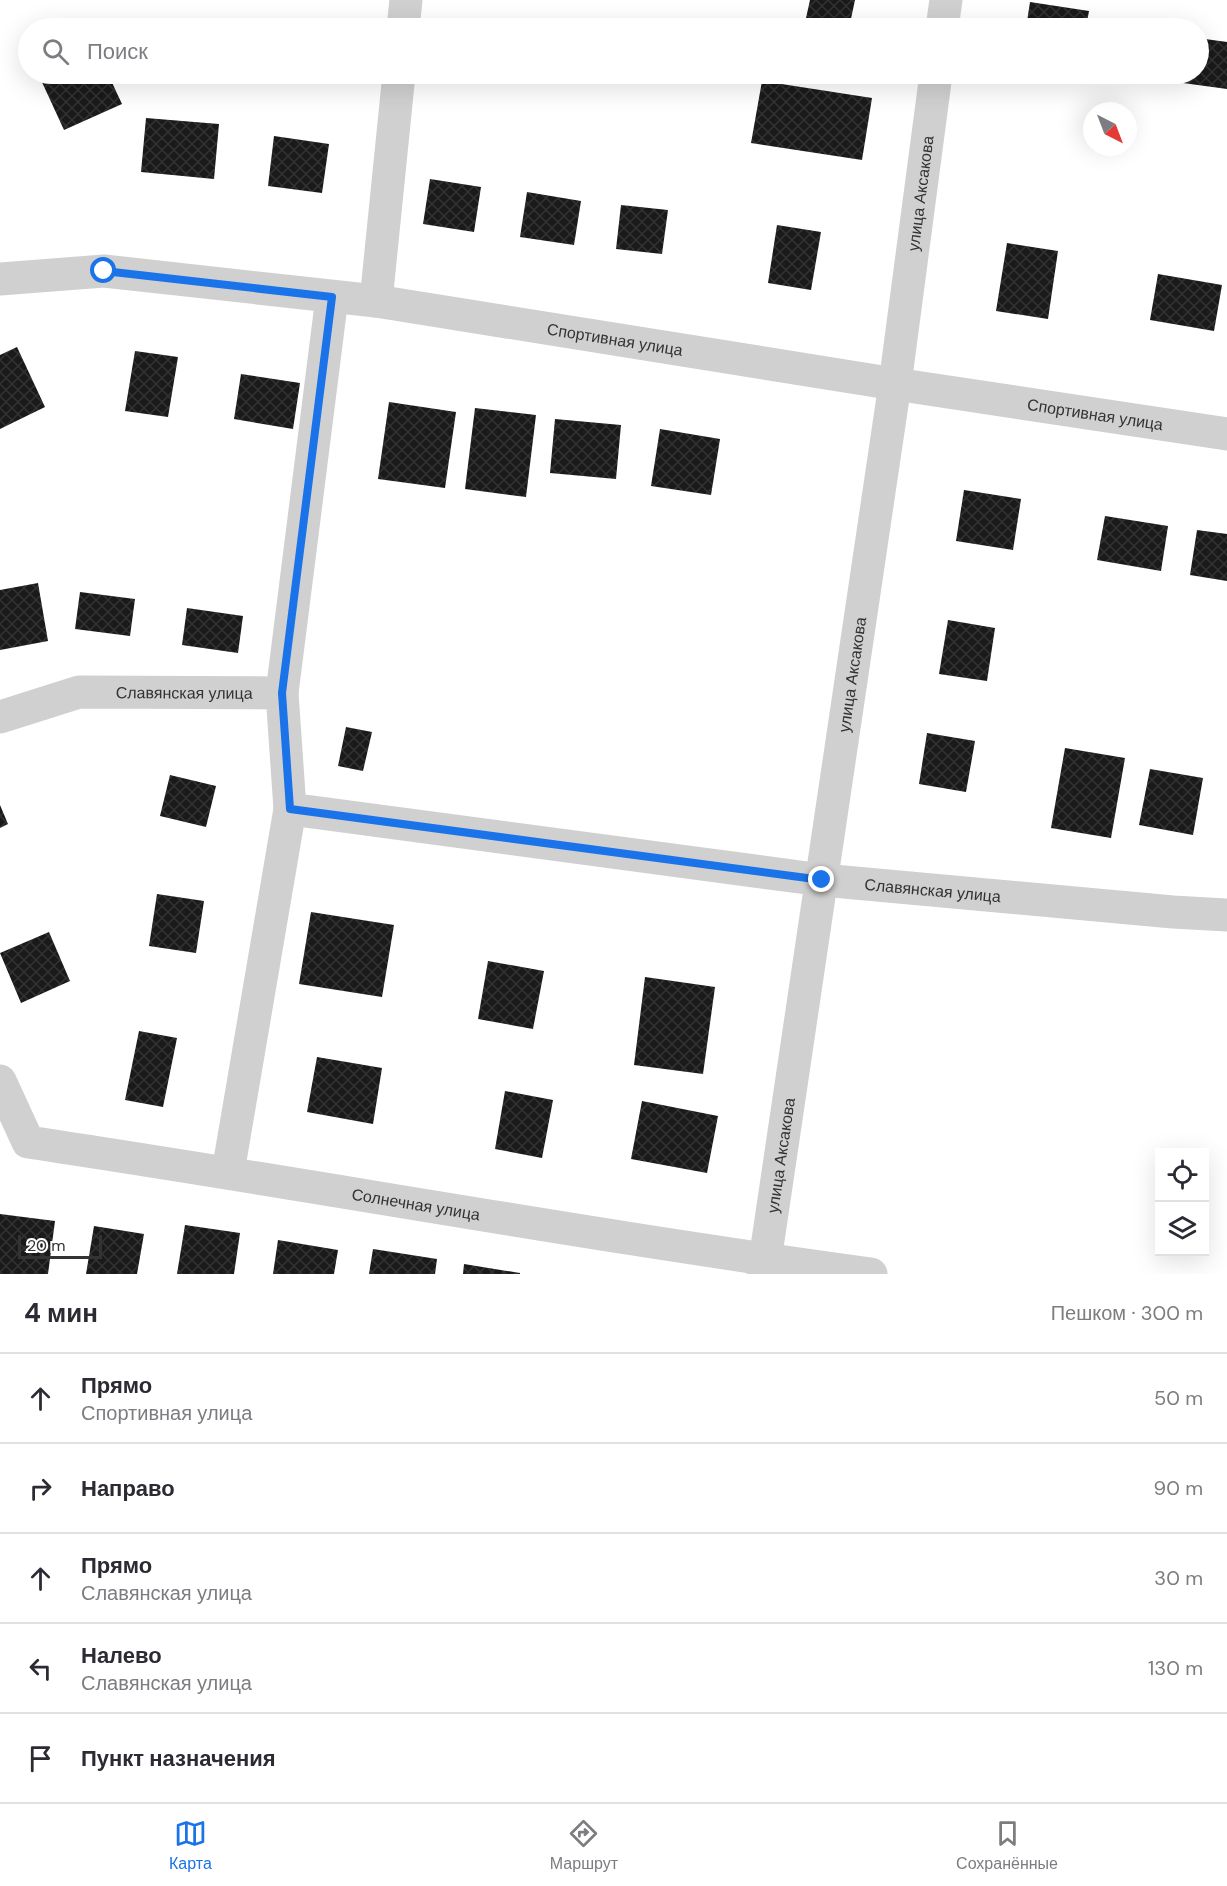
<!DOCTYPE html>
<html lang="ru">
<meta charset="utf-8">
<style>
:root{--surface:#fff;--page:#f7f7f7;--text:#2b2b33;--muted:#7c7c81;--line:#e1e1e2;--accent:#1a73e8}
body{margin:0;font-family:"DM Sans",sans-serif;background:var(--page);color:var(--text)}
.controls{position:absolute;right:18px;bottom:18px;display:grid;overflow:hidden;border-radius:0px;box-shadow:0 6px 24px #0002}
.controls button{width:54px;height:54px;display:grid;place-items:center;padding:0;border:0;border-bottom:2px solid var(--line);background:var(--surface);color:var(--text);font:30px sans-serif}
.compass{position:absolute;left:1083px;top:102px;width:54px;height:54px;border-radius:50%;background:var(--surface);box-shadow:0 6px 24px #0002;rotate:138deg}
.scale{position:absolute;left:18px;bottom:15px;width:84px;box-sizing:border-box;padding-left:6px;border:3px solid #333;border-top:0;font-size:16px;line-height:21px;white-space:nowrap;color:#333;-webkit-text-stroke:4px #fff;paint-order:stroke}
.stop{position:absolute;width:18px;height:18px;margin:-14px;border:4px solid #1a73e8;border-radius:50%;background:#fff}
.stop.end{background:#1a73e8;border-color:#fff;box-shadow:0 2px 6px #0008}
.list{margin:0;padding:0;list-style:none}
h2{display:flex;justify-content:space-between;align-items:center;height:78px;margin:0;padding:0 24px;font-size:26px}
h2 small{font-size:20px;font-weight:400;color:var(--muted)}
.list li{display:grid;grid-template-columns:39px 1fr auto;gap:18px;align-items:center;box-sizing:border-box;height:90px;padding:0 24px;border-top:2px solid var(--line)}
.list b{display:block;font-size:22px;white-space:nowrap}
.list p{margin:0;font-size:20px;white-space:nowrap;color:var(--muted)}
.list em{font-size:20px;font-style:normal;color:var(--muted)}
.icon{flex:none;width:33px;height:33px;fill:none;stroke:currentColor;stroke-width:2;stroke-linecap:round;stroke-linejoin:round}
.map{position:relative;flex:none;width:1227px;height:1274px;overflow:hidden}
.search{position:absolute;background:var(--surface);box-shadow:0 6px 24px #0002;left:18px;right:18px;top:18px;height:66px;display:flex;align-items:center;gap:15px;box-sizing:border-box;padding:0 21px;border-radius:33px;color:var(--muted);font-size:22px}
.sheet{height:528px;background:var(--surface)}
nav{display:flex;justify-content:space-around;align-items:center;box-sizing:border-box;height:84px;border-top:2px solid var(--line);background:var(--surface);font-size:16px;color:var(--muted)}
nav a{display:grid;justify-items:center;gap:3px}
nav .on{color:var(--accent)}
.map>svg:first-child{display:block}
.building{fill:url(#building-cross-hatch)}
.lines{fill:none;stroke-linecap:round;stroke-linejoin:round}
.minor{stroke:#d0d0d0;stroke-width:33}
.route{stroke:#1a73e8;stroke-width:8}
.labels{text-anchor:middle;stroke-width:6;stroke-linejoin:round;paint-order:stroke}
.street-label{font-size:16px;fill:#333;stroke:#fff}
</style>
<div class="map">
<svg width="1227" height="1274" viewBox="0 0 1227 1274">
<defs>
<pattern id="building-cross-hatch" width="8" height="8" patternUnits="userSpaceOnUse" patternTransform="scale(1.5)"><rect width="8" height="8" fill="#1a1a1a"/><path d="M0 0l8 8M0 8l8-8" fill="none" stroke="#333"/></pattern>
</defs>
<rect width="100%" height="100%" fill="#fff"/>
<!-- building -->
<path class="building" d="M810,0H855L849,28H814L804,27Z
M1030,2L1089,11L1086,28H1026Z
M1198,38L1227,42V89L1161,80L1162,74H1198Z
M55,74H108L122,104L64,130L41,80Z
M1047,74H1080L1079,79Z
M762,81L872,98L862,160L751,143Z
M146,118L219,124L214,179L141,172Z
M274,136L329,144L322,193L268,186Z
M430,179L481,187L474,232L423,224Z
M527,192L581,201L574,245L520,237Z
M621,205L668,210L662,254L616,249Z
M777,225L821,232L811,290L768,283Z
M1007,243L1058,251L1048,319L996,311Z
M1158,274L1222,285L1214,331L1150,320Z
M17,347L45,407L0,429V355Z
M135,351L178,357L168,417L125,411Z
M241,374L300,383L293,429L234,419Z
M389,402L456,412L445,488L378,479Z
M475,408L536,415L526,497L465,489Z
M555,419L621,425L616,479L550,473Z
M660,429L720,439L711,495L651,486Z
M964,490L1021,499L1013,550L956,541Z
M1105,516L1168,526L1161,571L1097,560Z
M1197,530L1227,534V581L1190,575Z
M38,583L48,641L0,650V590Z
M80,592L135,599L130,636L75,629Z
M187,608L243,616L238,653L182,645Z
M948,620L995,628L987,681L939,674Z
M346,727L372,732L363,771L338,766Z
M927,733L975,741L966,792L919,784Z
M1065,748L1125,758L1111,838L1051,828Z
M1150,769L1203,778L1193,835L1139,825Z
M170,775L216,786L206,827L160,816Z
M0,805L8,824L0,828Z
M157,894L204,901L196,953L149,946Z
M311,912L394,925L382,997L299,984Z
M49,932L70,981L21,1003L0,953Z
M488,961L544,971L533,1029L478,1019Z
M645,977L715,987L703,1074L634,1065Z
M139,1031L177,1038L163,1107L125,1100Z
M317,1057L382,1068L373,1124L307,1112Z
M505,1091L553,1100L542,1158L495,1149Z
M642,1101L718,1116L707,1173L631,1159Z
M0,1214L55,1221L48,1274H0Z
M185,1225L240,1233L234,1274H177Z
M94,1226L144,1234L137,1274H86Z
M278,1240L338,1250L334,1274H273Z
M373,1249L437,1259L435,1274H369Z
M464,1264L520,1273V1274H463Z"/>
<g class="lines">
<!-- minor -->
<g class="minor">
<path d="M403,28L406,0"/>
<path d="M942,28L946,0"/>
<path id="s1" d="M0,279L104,271L376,301L895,384L1227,434"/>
<path d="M376,301L399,74"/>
<path d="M282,693L332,297"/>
<path id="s2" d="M0,717L79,692L282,693L290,809L822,880L1173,912L1227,915"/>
<path id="s3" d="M0,1081L28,1142C309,1184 590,1236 871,1274"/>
<path d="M228,1172L290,809"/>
<path id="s4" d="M763,1274L895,384L936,74"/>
</g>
</g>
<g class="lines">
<!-- route -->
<path class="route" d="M104,271L332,297L282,693L290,809L822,880"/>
</g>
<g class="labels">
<!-- street labels -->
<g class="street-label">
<text dy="6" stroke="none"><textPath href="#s4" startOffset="1092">улица Аксакова</textPath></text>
<text dy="6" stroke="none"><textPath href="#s1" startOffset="620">Спортивная улица</textPath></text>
<text dy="6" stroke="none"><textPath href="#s1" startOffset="1106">Спортивная улица</textPath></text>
<text dy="6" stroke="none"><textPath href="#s4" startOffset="606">улица Аксакова</textPath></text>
<text dy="6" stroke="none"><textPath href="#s2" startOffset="188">Славянская улица</textPath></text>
<text dy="6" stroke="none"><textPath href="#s2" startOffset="1050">Славянская улица</textPath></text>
<text dy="6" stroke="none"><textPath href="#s4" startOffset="120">улица Аксакова</textPath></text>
<text dy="6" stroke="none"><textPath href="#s3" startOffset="460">Солнечная улица</textPath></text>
</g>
</g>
</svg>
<div class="controls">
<button><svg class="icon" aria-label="locate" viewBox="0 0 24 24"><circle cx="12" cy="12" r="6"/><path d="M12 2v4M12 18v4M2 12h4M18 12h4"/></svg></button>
<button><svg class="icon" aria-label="layers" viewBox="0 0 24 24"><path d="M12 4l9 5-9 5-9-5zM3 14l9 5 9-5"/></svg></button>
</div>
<svg class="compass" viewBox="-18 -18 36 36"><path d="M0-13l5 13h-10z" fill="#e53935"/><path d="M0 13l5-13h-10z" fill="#7c7c81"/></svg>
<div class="scale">20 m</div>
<div class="stop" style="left:104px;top:271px"></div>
<div class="stop end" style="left:822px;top:880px"></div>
<div class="search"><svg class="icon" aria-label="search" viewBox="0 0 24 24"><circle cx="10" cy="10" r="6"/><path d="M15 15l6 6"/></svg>Поиск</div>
</div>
<section class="sheet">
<h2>4 мин<small>Пешком · 300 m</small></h2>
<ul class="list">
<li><svg class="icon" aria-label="ahead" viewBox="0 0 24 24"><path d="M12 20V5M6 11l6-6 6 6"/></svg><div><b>Прямо</b><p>Спортивная улица</p></div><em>50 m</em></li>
<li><svg class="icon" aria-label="right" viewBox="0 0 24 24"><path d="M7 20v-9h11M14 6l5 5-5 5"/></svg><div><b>Направо</b></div><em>90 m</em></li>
<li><svg class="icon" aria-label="ahead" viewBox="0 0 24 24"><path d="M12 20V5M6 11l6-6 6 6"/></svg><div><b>Прямо</b><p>Славянская улица</p></div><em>30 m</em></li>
<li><svg class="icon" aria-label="left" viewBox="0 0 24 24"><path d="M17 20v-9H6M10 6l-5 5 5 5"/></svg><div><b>Налево</b><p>Славянская улица</p></div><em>130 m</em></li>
<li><svg class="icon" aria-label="arrive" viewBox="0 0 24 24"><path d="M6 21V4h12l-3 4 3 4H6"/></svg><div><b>Пункт назначения</b></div></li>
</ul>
</section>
<nav>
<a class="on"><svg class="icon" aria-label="map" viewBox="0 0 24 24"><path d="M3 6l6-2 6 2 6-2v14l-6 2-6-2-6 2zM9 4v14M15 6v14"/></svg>Карта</a>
<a><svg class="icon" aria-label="directions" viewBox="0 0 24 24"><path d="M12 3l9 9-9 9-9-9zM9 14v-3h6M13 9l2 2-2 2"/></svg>Маршрут</a>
<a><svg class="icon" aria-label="saved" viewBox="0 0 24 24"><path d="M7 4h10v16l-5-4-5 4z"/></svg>Сохранённые</a>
</nav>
